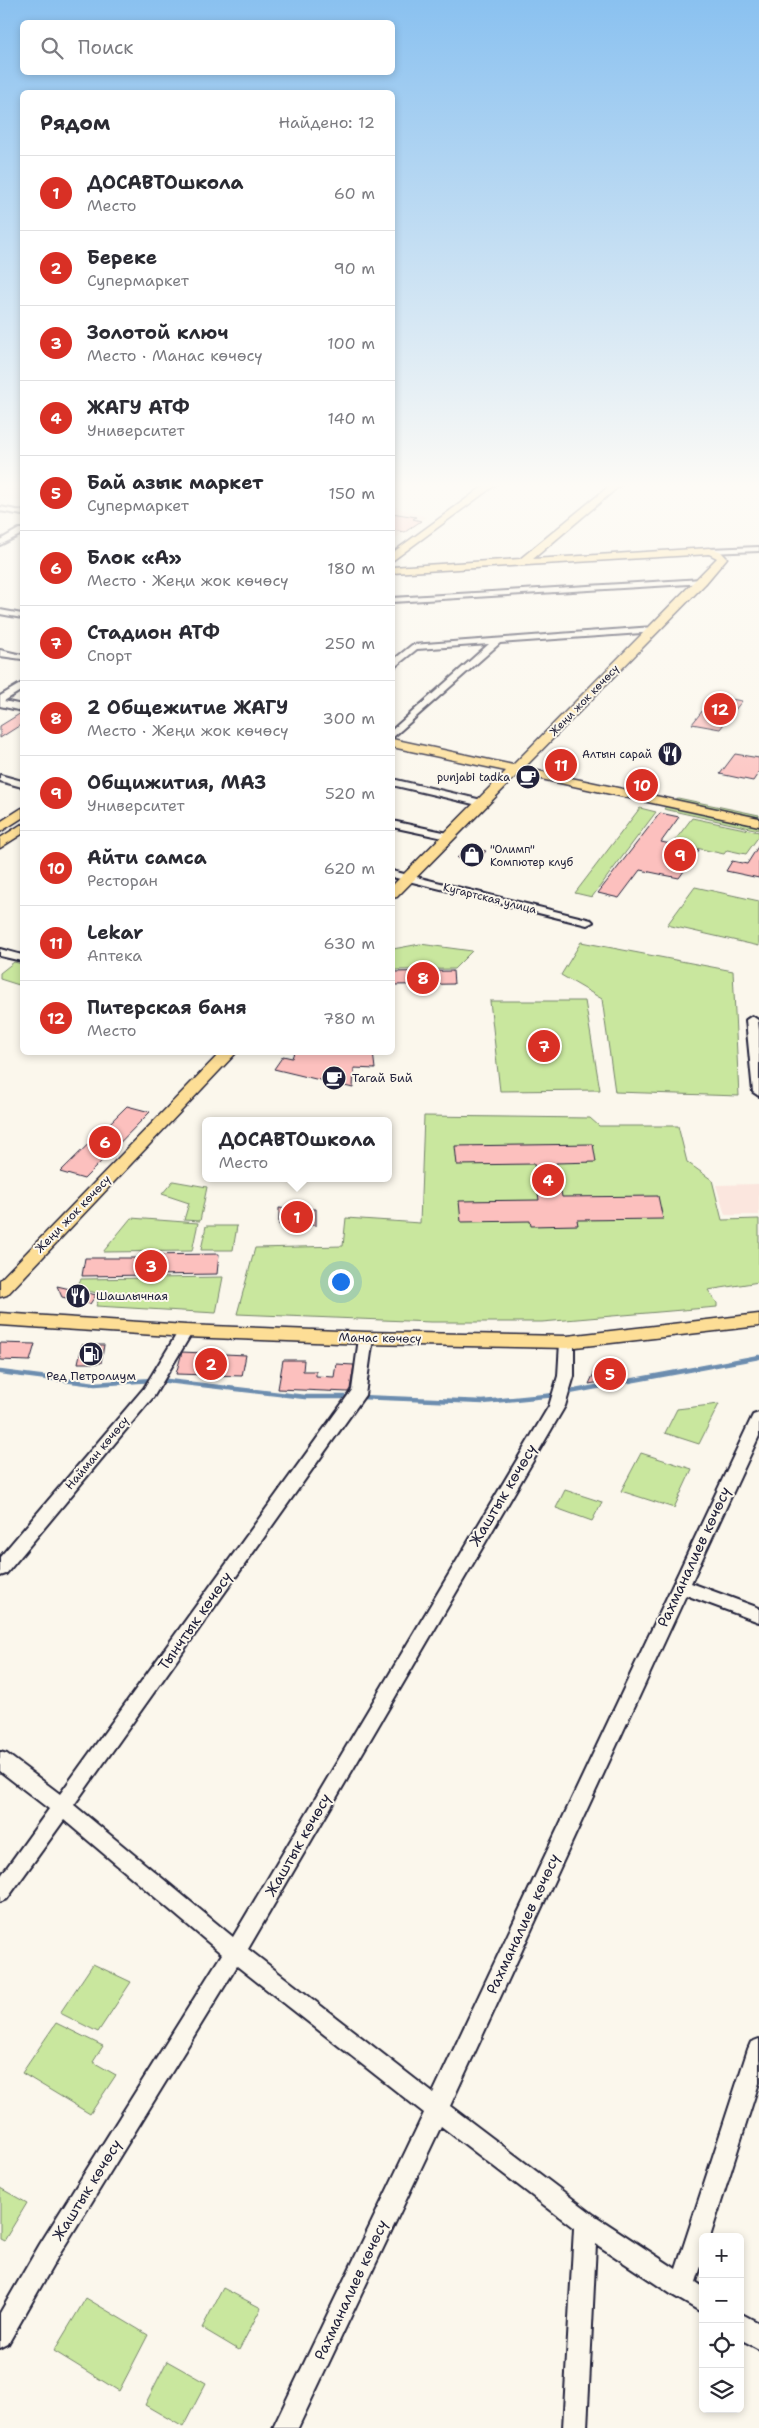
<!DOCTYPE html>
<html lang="ru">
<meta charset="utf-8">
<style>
:root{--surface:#fff;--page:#f2f2f3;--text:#2b2b33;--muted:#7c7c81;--line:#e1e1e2;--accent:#d93025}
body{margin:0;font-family:"Shantell Sans",sans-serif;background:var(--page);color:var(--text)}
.controls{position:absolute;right:15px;bottom:15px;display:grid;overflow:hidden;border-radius:8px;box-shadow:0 2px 8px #0003}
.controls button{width:45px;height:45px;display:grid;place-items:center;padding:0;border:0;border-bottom:1px solid var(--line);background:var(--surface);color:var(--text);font:25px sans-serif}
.you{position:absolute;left:340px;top:1281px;width:18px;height:18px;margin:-12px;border:4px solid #fff;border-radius:50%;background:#1a73e8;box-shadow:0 0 0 8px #1a73e833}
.badge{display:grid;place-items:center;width:32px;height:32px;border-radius:50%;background:var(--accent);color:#fff;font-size:16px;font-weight:700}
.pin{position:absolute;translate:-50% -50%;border:2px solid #fff;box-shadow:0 1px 5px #0006}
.popup{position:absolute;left:202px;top:1117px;width:190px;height:65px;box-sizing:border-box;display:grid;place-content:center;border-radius:8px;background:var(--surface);filter:drop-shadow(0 1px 4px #0005);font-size:16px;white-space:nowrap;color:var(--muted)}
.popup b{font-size:19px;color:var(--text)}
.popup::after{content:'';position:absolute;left:50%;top:100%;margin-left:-10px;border:10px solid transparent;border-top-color:var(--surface)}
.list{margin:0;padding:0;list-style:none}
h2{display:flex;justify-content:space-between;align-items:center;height:65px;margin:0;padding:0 20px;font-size:21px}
h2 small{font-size:16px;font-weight:400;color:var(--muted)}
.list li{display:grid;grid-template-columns:32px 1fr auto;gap:15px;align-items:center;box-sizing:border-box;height:75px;padding:0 20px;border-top:1px solid var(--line)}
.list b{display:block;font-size:19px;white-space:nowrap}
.list p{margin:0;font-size:16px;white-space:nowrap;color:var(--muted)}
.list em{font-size:16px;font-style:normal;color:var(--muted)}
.icon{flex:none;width:28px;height:28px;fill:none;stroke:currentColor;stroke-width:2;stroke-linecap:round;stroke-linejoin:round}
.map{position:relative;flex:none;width:759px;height:2428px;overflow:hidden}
.search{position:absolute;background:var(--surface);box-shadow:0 2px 8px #0003;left:20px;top:20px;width:375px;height:55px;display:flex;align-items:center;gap:12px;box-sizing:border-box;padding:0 18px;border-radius:8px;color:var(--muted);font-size:19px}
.panel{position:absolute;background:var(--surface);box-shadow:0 2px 8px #0003;left:20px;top:90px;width:375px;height:965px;border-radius:8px}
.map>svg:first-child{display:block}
.built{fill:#fbe6de}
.green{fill:#c9e79e;stroke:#76846c}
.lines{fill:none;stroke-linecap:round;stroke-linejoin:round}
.stream{stroke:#6c8daf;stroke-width:4.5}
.building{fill:#fcc0be;stroke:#22223b}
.minor-casing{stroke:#22223b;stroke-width:4}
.major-casing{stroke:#22223b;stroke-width:3}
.minor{fill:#fbf7ec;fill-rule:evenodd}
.major{fill:#fdde96;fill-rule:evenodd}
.labels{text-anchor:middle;stroke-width:4;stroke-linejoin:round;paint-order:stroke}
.far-street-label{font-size:11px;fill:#22223b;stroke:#fbf7ec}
.far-poi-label{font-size:11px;fill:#22223b;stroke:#fbf7ec;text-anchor:end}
.poi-label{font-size:12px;fill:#22223b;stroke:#fbf7ec;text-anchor:start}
.street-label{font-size:12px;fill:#22223b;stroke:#fbf7ec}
.near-street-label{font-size:15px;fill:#22223b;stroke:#fbf7ec}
</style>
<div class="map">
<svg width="759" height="2428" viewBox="0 0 759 2428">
<rect width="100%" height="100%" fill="#fbf7ec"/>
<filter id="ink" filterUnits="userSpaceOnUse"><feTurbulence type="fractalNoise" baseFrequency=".02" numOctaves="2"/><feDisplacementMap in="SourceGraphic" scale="10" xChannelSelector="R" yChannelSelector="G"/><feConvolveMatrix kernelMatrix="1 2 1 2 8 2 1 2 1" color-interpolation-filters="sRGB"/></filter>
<g filter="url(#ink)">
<!-- built -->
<path class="built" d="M15,483H22V501L0,497V491Z
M393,506L426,517L393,540Z
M759,1184V1215H725L716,1185Z"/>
<!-- green -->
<path class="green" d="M678,798L759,815V819L673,800Z
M666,806L759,826V830L664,809Z
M640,808L656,812L592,897L575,893Z
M692,818L759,832V836L746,854L727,850L724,854L673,843Z
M695,887L759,901V946L667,925Z
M581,942L733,971L739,1096L615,1092L602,999L561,975Z
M420,944L472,951L454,969L393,970V949Z
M14,962L22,964V986L0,979V973Z
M490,1001H585L600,1090L500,1091Z
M424,1116L590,1118L599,1126H678L687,1162L712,1180L722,1220L759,1219V1282L708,1290L717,1303V1307L542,1322H431L237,1314L255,1248L343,1246L346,1218L420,1223Z
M173,1181L207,1187L200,1221L184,1220L189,1203L162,1194Z
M131,1218L198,1223L192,1251L103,1252Z
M206,1226H237L233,1250H201Z
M223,1277L216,1313L96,1306L101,1294L76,1288L81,1279Z
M719,1404L699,1444L665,1433L677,1409Z
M641,1453L692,1469L674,1508L621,1491Z
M565,1490L602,1502L592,1521L556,1508Z
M93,1964L131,1982L98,2032L60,2013Z
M56,2023L103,2046L93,2062L116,2075L90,2114L22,2073Z
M0,2188L27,2203L4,2241L0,2239Z
M223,2288L261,2308L239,2350L202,2328Z
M86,2298L148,2335L119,2391L54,2351Z
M167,2361L206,2383L183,2427L145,2405Z"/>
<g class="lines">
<!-- stream -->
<path class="stream" d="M0,1372L95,1384L152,1380
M159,1380L305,1397H351
M564,1393L759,1357
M360,1397L483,1402L555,1395"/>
</g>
<!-- building -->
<path class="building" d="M392,513L416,517L413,519L421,521L405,532L392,530Z
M714,696L742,701L720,729L692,724Z
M21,713H22V724L0,738V726Z
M735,754L759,758V772L753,781L720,774Z
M660,813L679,817L661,842L699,850L679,878L640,870L619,898L598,893Z
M759,845V878L726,871L732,861L747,864Z
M468,847L486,851L475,863L457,858Z
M453,971L454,984L392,985V972Z
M294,1052H373L375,1069L354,1068L353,1088L274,1069L283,1056L292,1058Z
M127,1106L150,1112L84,1179L60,1172Z
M593,1144L596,1162L556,1163L562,1197L658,1196L663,1219L577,1220L578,1225L531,1226L530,1221L461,1222L459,1201L539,1200L534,1164L457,1165L455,1146Z
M288,1206H305V1209H316V1225H279V1208L288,1209Z
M219,1254L217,1274L82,1276L85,1258H139L140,1255Z
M57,1286L96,1295L90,1304L62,1297Z
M0,1343L35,1344L30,1361L0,1360Z
M82,1345H104L101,1363H78Z
M182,1352L246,1355L242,1376L176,1374Z
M283,1360H304L303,1371H316V1376L334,1377L336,1364L354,1365L350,1389L348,1392L278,1389Z
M624,1366L628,1377L589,1384L595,1371Z"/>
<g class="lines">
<defs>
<path id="minor" d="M0,507L22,511V515L0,511Z
M19,529H22V534L0,545V540Z
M759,547V551L709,553L705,551L709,549Z
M702,579L706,581L705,583L392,602V598Z
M0,610L22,614V618L0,614Z
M653,627L657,630L656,632L500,643L392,738V730L489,644L417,649L392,669V661L412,645Z
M0,650L22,655V659L0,656Z
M22,683V690L4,701L22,705V711L0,706V696Z
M0,775L22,781V787L0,781Z
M392,779L486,801L487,803L482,806L392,785Z
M392,821L448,833L453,836L448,839L392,827Z
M392,871L591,920L593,922L587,925L392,877Z
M0,949L22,955V961L0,956Z
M752,1016L758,1020L759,1030V1096L753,1092L746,1020Z
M186,1326L191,1327L193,1331L154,1396L6,1574L0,1576V1557L144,1388L181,1327Z
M366,1333L371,1334L373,1338L365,1395L74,1805L233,1937L549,1406L558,1376L560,1342L562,1338H572L574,1342V1376L565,1406L248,1949L433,2093L751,1419L753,1415L759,1413V1436L691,1583L759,1608V1622L686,1595L450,2106L594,2215L676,2269L748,2049L751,2042L759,2039V2083L710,2237H703V2260L696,2282L703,2287V2313L674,2296L596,2244L587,2428H563L574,2228L441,2126L298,2428H273L424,2113L237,1966L56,2260L8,2344L0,2348V2313L40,2244L222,1954L64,1820L7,1899L0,1902V1877L49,1809L0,1771V1752L7,1754L60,1794L352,1390L359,1338L361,1334Z
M740,2313L759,2323V2349L740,2339Z"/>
<path id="major" d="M488,483H498L392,561V553Z
M613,483H623L533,559L709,548L720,551L727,558L706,583L524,768L759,818V826L518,774L397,897L392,898V886L506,771L392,747V739L513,765L717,558L709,554L392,573V567L520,559Z
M22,808V818L0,832V822Z
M22,824V834L0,848V838Z
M221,1052H237L7,1295L0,1297V1280Z
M0,1313L186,1325L366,1332L567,1336L759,1314V1326L567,1348L366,1344L186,1337L0,1325Z"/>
</defs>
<!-- minor casing -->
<use href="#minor" class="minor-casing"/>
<!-- major casing -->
<use href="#major" class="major-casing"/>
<!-- minor -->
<use href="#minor" class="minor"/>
<!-- major -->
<use href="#major" class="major"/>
</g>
</g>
<!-- sky -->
<linearGradient id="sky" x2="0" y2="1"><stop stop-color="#8ac1f0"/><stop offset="0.59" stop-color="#fdfbf6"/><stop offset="1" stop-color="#fdfbf6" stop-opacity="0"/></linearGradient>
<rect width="759" height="823" fill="url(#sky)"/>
<!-- icons -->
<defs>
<symbol id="restaurant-disc" viewBox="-11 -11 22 22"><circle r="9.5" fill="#22223b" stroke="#fbf7ec"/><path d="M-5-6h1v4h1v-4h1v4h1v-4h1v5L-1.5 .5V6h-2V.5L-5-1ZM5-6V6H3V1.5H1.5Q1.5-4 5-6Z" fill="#fff"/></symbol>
<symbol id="cafe-disc" viewBox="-11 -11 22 22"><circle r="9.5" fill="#22223b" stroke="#fbf7ec"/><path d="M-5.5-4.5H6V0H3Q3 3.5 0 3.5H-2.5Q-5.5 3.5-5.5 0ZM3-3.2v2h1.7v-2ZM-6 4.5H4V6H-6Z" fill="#fff"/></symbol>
<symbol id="shop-disc" viewBox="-11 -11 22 22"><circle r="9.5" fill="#22223b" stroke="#fbf7ec"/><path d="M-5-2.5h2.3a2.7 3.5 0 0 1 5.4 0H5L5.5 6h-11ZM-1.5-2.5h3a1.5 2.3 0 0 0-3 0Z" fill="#fff"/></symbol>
<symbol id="fuel-disc" viewBox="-11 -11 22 22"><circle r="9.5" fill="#22223b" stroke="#fbf7ec"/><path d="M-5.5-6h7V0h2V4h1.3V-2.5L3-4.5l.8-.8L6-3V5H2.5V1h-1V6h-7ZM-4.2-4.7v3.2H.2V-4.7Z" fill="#fff"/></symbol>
</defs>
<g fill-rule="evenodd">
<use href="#restaurant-disc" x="656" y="740" width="28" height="28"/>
<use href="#cafe-disc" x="514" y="763" width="28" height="28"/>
<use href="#shop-disc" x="458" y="841" width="28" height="28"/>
<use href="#cafe-disc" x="320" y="1064" width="28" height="28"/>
<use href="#restaurant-disc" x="64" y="1282" width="28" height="28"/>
<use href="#fuel-disc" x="77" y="1340" width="28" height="28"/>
</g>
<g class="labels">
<!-- far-street labels -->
<g class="far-street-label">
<text transform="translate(584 700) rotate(-46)" y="4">Жеңи жок көчөсү</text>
<text transform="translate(490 898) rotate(14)" y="4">Кугартская улица</text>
</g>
<!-- far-poi labels -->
<g class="far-poi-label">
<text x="652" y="758">Алтын сарай</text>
<text x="510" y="781">punjabi tadka</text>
<text x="490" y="853" text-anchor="start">"Олимп"<tspan x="490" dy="13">Компютер клуб</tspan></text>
</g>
<!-- poi labels -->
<g class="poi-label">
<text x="352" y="1082">Тагай Бий</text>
<text x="96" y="1300">Шашлычная</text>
<text x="91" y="1380" text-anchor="middle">Ред Петролиум</text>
</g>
<!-- street labels -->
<g class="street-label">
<text transform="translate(73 1214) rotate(-46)" y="4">Жеңи жок көчөсү</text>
<text transform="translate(380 1338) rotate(1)" y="4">Манас көчөсү</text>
<text transform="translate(97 1453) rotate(-50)" y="4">Найман көчөсү</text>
</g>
<!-- near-street labels -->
<g class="near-street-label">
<text transform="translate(503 1495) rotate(-59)" y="5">Жаштык көчөсү</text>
<text transform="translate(694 1557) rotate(-65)" y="5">Рахманалиев көчөсү</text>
<text transform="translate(195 1621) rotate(-55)" y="5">Тынчтык көчөсү</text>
<text transform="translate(298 1845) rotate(-60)" y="5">Жаштык көчөсү</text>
<text transform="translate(523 1924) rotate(-65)" y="5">Рахманалиев көчөсү</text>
<text transform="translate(87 2190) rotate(-58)" y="5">Жаштык көчөсү</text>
<text transform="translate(351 2290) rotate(-65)" y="5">Рахманалиев көчөсү</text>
</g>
</g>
</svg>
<div class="controls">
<button>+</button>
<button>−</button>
<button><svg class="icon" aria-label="locate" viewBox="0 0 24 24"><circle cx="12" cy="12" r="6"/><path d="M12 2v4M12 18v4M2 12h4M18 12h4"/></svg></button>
<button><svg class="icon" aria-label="layers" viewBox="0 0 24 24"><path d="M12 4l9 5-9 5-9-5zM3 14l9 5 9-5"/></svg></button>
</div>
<div class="you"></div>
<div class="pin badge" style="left:297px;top:1217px">1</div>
<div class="popup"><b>ДОСАВТОшкола</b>Место</div>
<div class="pin badge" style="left:211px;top:1364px">2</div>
<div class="pin badge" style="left:151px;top:1266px">3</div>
<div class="pin badge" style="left:548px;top:1180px">4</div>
<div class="pin badge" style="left:610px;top:1374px">5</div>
<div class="pin badge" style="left:105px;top:1142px">6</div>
<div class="pin badge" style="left:544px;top:1046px">7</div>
<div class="pin badge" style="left:423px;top:978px">8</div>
<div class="pin badge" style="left:680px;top:855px">9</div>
<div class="pin badge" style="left:642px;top:785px">10</div>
<div class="pin badge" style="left:561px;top:765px">11</div>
<div class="pin badge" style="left:720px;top:709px">12</div>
<div class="search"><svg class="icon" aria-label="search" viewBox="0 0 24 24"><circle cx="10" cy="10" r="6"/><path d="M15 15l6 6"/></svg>Поиск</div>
<section class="panel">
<h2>Рядом<small>Найдено: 12</small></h2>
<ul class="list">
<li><span class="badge">1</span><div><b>ДОСАВТОшкола</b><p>Место</p></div><em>60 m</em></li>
<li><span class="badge">2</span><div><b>Береке</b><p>Супермаркет</p></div><em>90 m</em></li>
<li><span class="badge">3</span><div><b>Золотой ключ</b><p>Место · Манас көчөсү</p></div><em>100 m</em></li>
<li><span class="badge">4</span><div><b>ЖАГУ АТФ</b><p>Университет</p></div><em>140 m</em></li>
<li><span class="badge">5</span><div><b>Бай азык маркет</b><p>Супермаркет</p></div><em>150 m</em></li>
<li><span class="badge">6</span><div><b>Блок «А»</b><p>Место · Жеңи жок көчөсү</p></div><em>180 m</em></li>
<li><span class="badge">7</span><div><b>Стадион АТФ</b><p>Спорт</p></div><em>250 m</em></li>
<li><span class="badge">8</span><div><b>2 Общежитие ЖАГУ</b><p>Место · Жеңи жок көчөсү</p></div><em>300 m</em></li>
<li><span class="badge">9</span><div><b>Общижития, МАЗ</b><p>Университет</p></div><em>520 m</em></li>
<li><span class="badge">10</span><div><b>Айти самса</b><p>Ресторан</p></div><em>620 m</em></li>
<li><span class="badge">11</span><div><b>Lekar</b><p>Аптека</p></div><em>630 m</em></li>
<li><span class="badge">12</span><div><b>Питерская баня</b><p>Место</p></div><em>780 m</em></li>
</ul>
</section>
</div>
